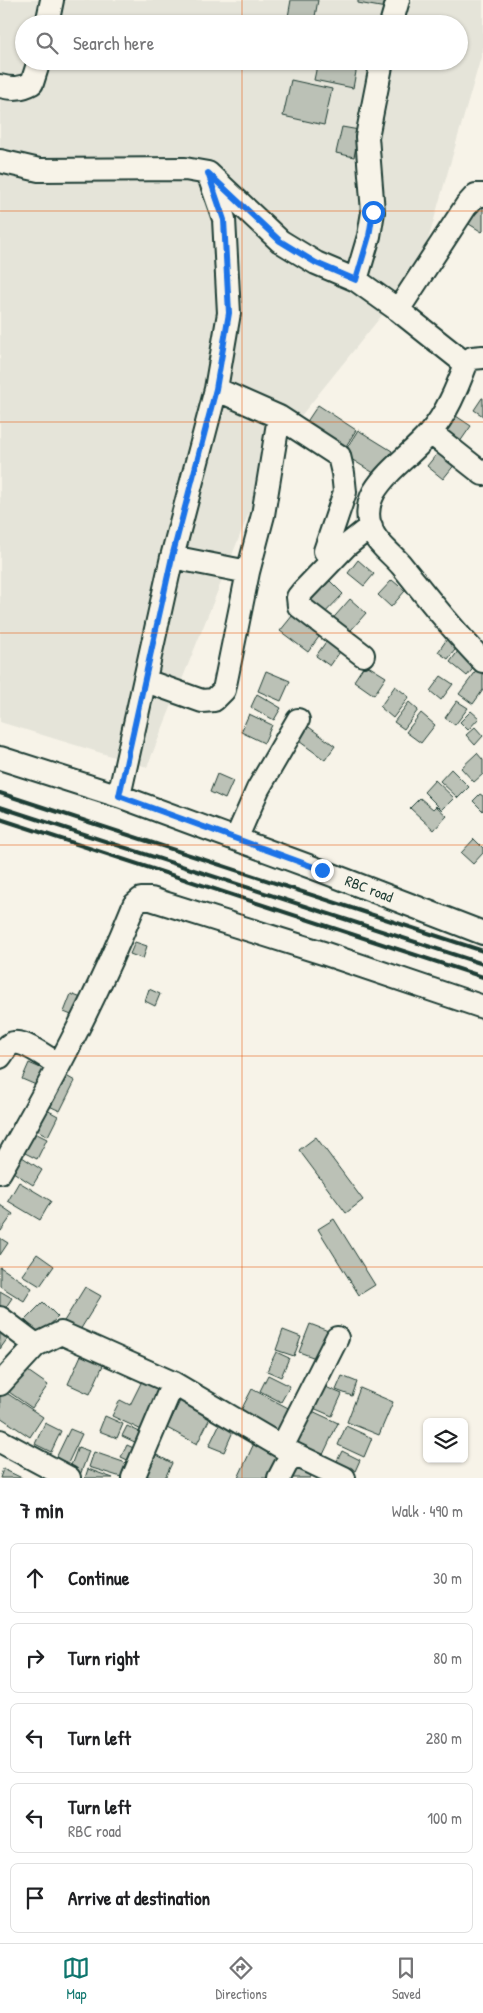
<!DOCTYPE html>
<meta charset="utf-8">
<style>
:root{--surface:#fff;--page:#f6f6f6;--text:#202124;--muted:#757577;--line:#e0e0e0;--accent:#0f766e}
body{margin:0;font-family:"Patrick Hand",sans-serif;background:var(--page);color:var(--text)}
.controls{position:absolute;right:15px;bottom:15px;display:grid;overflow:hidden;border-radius:8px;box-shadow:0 1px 4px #0004}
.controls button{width:45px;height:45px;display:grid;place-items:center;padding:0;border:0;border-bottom:1px solid var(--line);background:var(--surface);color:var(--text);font:25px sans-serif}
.stop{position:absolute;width:15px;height:15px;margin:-11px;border:4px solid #1a73e8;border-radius:50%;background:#fff}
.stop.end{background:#1a73e8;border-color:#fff;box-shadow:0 1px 5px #0008}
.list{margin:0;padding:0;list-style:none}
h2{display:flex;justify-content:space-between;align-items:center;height:65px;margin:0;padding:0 20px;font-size:21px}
h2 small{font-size:16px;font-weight:400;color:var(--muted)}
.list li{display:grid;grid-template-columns:32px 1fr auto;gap:15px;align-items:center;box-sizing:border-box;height:70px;margin:0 10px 10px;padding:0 10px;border:1px solid var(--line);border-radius:8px}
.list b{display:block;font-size:19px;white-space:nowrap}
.list p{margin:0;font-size:16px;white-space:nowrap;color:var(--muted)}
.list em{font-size:16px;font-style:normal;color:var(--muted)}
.icon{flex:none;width:28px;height:28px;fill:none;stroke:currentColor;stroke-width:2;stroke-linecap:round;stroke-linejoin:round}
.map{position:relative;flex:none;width:483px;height:1478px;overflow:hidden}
.search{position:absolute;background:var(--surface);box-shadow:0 1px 4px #0004;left:15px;right:15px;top:15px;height:55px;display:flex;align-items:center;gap:12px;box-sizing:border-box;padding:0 18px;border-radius:28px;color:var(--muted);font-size:19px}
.sheet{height:465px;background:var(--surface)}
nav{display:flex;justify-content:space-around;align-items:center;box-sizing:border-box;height:70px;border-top:1px solid var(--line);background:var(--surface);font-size:14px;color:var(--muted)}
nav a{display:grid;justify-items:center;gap:2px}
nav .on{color:var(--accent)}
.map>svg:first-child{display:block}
.built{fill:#e5e4d9;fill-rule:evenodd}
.building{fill:#bbc1b6;stroke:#1f3d34}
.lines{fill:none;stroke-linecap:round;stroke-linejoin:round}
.minor-casing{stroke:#1f3d34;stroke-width:26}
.minor{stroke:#f7f3e8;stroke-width:22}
.rail{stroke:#1f3d34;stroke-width:4}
.route{stroke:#1a73e8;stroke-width:6}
.grid{fill:none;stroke:#e8590c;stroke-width:1;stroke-opacity:0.55}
.labels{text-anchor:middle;stroke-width:4;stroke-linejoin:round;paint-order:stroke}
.street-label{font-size:15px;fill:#1f3d34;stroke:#f7f3e8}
</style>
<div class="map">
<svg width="483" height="1478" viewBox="0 0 483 1478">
<rect width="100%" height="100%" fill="#f7f3e8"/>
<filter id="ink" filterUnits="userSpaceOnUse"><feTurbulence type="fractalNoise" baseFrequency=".02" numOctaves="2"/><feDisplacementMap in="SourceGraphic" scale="10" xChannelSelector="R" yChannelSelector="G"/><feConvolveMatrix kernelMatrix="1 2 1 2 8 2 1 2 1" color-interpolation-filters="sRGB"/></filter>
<g filter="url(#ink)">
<!-- built -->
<path class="built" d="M0,0H483V50L420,268L275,448L147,767L0,722ZM24,24H459V61H24Z"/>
<!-- building -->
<path class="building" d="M291,0H318L314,22L288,17Z
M358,0H387L386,8L358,3Z
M318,61H358L353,88L314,80Z
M291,80L332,89L324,125L283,116Z
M342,127L359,130L354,157L336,153Z
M483,202V231L482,232L464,221Z
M482,398H483V416L474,410Z
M318,405L356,430L343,451L304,426Z
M456,416L471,426L455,449L440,439Z
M358,430L392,451L377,475L343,454Z
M444,445L460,458L443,479L427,466Z
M358,560L374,574L364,586L348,573Z
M326,577L343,594L320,618L302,601Z
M392,580L405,591L391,607L378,595Z
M350,599L366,613L345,637L329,623Z
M297,610L324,630L308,652L280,631Z
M330,636L344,646L330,666L316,656Z
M447,639L458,646L448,659L438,652Z
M461,647L479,661L467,676L450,662Z
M365,664L386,677L374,695L354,681Z
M480,666L483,668V690L473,704L459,694Z
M266,671L290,681L281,701L258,691Z
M441,676L453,684L441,700L430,691Z
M395,686L409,697L393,718L380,707Z
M257,694L281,708L274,720L251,707Z
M457,701L468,708L455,725L445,718Z
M409,702L418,710L404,729L394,722Z
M471,711L479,718L468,730L460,722Z
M421,713L435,725L421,743L406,732Z
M249,714L272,725L264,743L241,732Z
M306,725L335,746L325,760L296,739Z
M475,727L483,736L475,745L466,735Z
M477,753L483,760V774L474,782L461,768Z
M451,769L469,787L458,798L440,781Z
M217,774L233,781L225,799L210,792Z
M435,780L454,798L442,810L424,792Z
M480,794L483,796V811L473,801Z
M420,798L433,809L436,806L447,816L434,830L410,808Z
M474,839L483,848V853L473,864L461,853Z
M135,942L147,946L143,959L130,954Z
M149,989L160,994L155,1006L145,1001Z
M71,994L89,1001L81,1019L64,1012Z
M29,1063L50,1072L43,1088L22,1079Z
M61,1073L75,1081L60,1111L45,1104Z
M43,1108L58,1116L48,1136L33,1128Z
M31,1131L47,1139L37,1159L21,1151Z
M316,1137L363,1200L346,1213L299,1150Z
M19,1155L42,1170L33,1185L10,1170Z
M19,1182L51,1201L40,1220L8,1201Z
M0,1205L13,1214L1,1231H0Z
M334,1219L375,1285L359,1295L318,1229Z
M0,1238L8,1243L0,1255Z
M37,1254L54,1266L40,1286L22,1275Z
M0,1267L32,1288L24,1301L0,1286Z
M85,1287L101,1296L77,1335L61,1326Z
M0,1291L12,1298L4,1310L0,1308Z
M43,1302L58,1317L39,1335L25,1320Z
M310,1324L331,1332L321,1360L299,1352Z
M0,1328L10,1335L0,1349Z
M283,1330L301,1337L294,1356L276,1350Z
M276,1352L289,1358L281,1377L267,1371Z
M82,1353L104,1363L90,1394L68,1384Z
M25,1369L48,1385L32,1408L9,1392Z
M268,1375L290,1386L281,1402L260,1391Z
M342,1376L357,1382L352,1396L336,1390Z
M142,1381L168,1393L148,1433L112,1416L120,1400L130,1405Z
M321,1385L342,1394L332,1416L311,1407Z
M360,1388L393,1402L379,1435L347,1422Z
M252,1389L294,1411L281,1436L239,1414Z
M2,1390L43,1417L30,1437L0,1417V1393Z
M181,1399L212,1414L197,1444L167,1428Z
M308,1409L338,1423L320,1461L290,1446Z
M105,1416L123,1424L117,1438L99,1431Z
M221,1421L235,1427L224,1452L209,1446Z
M45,1423L61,1431L51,1452L35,1444Z
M127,1426L146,1435L141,1445L122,1436Z
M346,1426L372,1438L364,1457L338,1445Z
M70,1429L82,1434L68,1463L56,1458Z
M256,1439L283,1452L271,1478H238Z
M127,1445L140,1451L134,1463L121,1457Z
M78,1447L89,1451L79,1478L67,1476Z
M342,1451L360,1460L352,1478L333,1469Z
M94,1452L126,1463L121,1477L89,1467Z
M151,1452L172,1463L165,1478H152L140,1472Z
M291,1463L313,1472L310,1478H284Z
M3,1469L22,1478H0Z
M88,1469L113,1478H85Z"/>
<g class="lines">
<defs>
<path id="minor" d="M47,24L52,0
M391,24L398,0
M0,86C12,89 21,89 32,83L39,61
M0,161L39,170L185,169L208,173L280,241L316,263L356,280L398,310L466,364
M209,176L224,219L229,313L216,389L279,417L339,456L343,473L345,492L325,551
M356,280L369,236L373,212L367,137L382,61
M398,310L466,206L476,195H483
M483,357L472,358L466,364C457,388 446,415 429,434C412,454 388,469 374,492C367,505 366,521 374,535C380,546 394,556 402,566C428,598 453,631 483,661
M431,433L483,474
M172,557L248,572
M363,655L299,606L298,597L302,592L346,546L371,526
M146,681L202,701L214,700L224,690L248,572L263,515L279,417
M0,758L119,796L322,871L483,933
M119,796L172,557L216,389
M236,839L258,789L298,720
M0,1057C4,1052 7,1044 14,1043C25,1041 49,1059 59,1065
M0,1172C49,1086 97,998 134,905L141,899H151L323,953L483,1007
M0,1318L36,1345
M0,1384L36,1345L61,1333L173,1383L292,1453L344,1478
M0,1441L69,1478
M282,1447L337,1338
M133,1478L173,1383
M279,1478L292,1453"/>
</defs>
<!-- minor casing -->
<use href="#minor" class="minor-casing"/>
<!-- minor -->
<use href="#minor" class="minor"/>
<!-- rail -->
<path class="rail" d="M0,793L483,951
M0,807L483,964
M0,819L483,977"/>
</g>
</g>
<g class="lines" filter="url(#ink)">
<!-- route -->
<path class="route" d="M322,870L119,796L172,557L216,389L229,313L224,220L208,173L280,241L316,263L356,280L369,236L373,212"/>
</g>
<!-- grid -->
<path class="grid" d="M242,0V24M242,61V1478M0,211H483M0,422H483M0,633H483M0,845H483M0,1056H483M0,1267H483"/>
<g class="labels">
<!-- street labels -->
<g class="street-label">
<text transform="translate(369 889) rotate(21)" y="5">RBC road</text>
</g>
</g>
</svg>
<div class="controls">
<button><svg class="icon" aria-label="layers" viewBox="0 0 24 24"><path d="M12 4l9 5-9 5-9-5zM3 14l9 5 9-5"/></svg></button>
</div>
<div class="stop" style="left:373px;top:212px"></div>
<div class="stop end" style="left:322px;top:870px"></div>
<div class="search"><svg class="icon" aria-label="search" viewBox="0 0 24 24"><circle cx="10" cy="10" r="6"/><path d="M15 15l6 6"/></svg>Search here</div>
</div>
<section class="sheet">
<h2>7 min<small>Walk · 490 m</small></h2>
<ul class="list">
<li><svg class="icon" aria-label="ahead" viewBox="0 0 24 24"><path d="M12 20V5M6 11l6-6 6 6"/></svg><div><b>Continue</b></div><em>30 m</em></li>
<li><svg class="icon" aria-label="right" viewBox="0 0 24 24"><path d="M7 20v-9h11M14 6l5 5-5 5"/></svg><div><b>Turn right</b></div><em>80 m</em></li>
<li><svg class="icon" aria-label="left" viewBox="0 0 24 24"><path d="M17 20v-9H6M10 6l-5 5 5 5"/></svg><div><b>Turn left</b></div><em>280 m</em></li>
<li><svg class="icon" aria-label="left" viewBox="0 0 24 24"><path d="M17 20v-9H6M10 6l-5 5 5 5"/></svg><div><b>Turn left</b><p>RBC road</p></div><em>100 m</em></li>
<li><svg class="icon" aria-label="arrive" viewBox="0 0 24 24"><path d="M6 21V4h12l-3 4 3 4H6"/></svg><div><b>Arrive at destination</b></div></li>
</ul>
</section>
<nav>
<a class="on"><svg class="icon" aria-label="map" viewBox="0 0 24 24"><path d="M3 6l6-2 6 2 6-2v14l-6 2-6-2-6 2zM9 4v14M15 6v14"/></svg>Map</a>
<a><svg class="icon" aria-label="directions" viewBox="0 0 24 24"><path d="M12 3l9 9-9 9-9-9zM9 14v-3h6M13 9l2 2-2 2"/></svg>Directions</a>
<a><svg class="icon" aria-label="saved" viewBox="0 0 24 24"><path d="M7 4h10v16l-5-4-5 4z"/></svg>Saved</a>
</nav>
